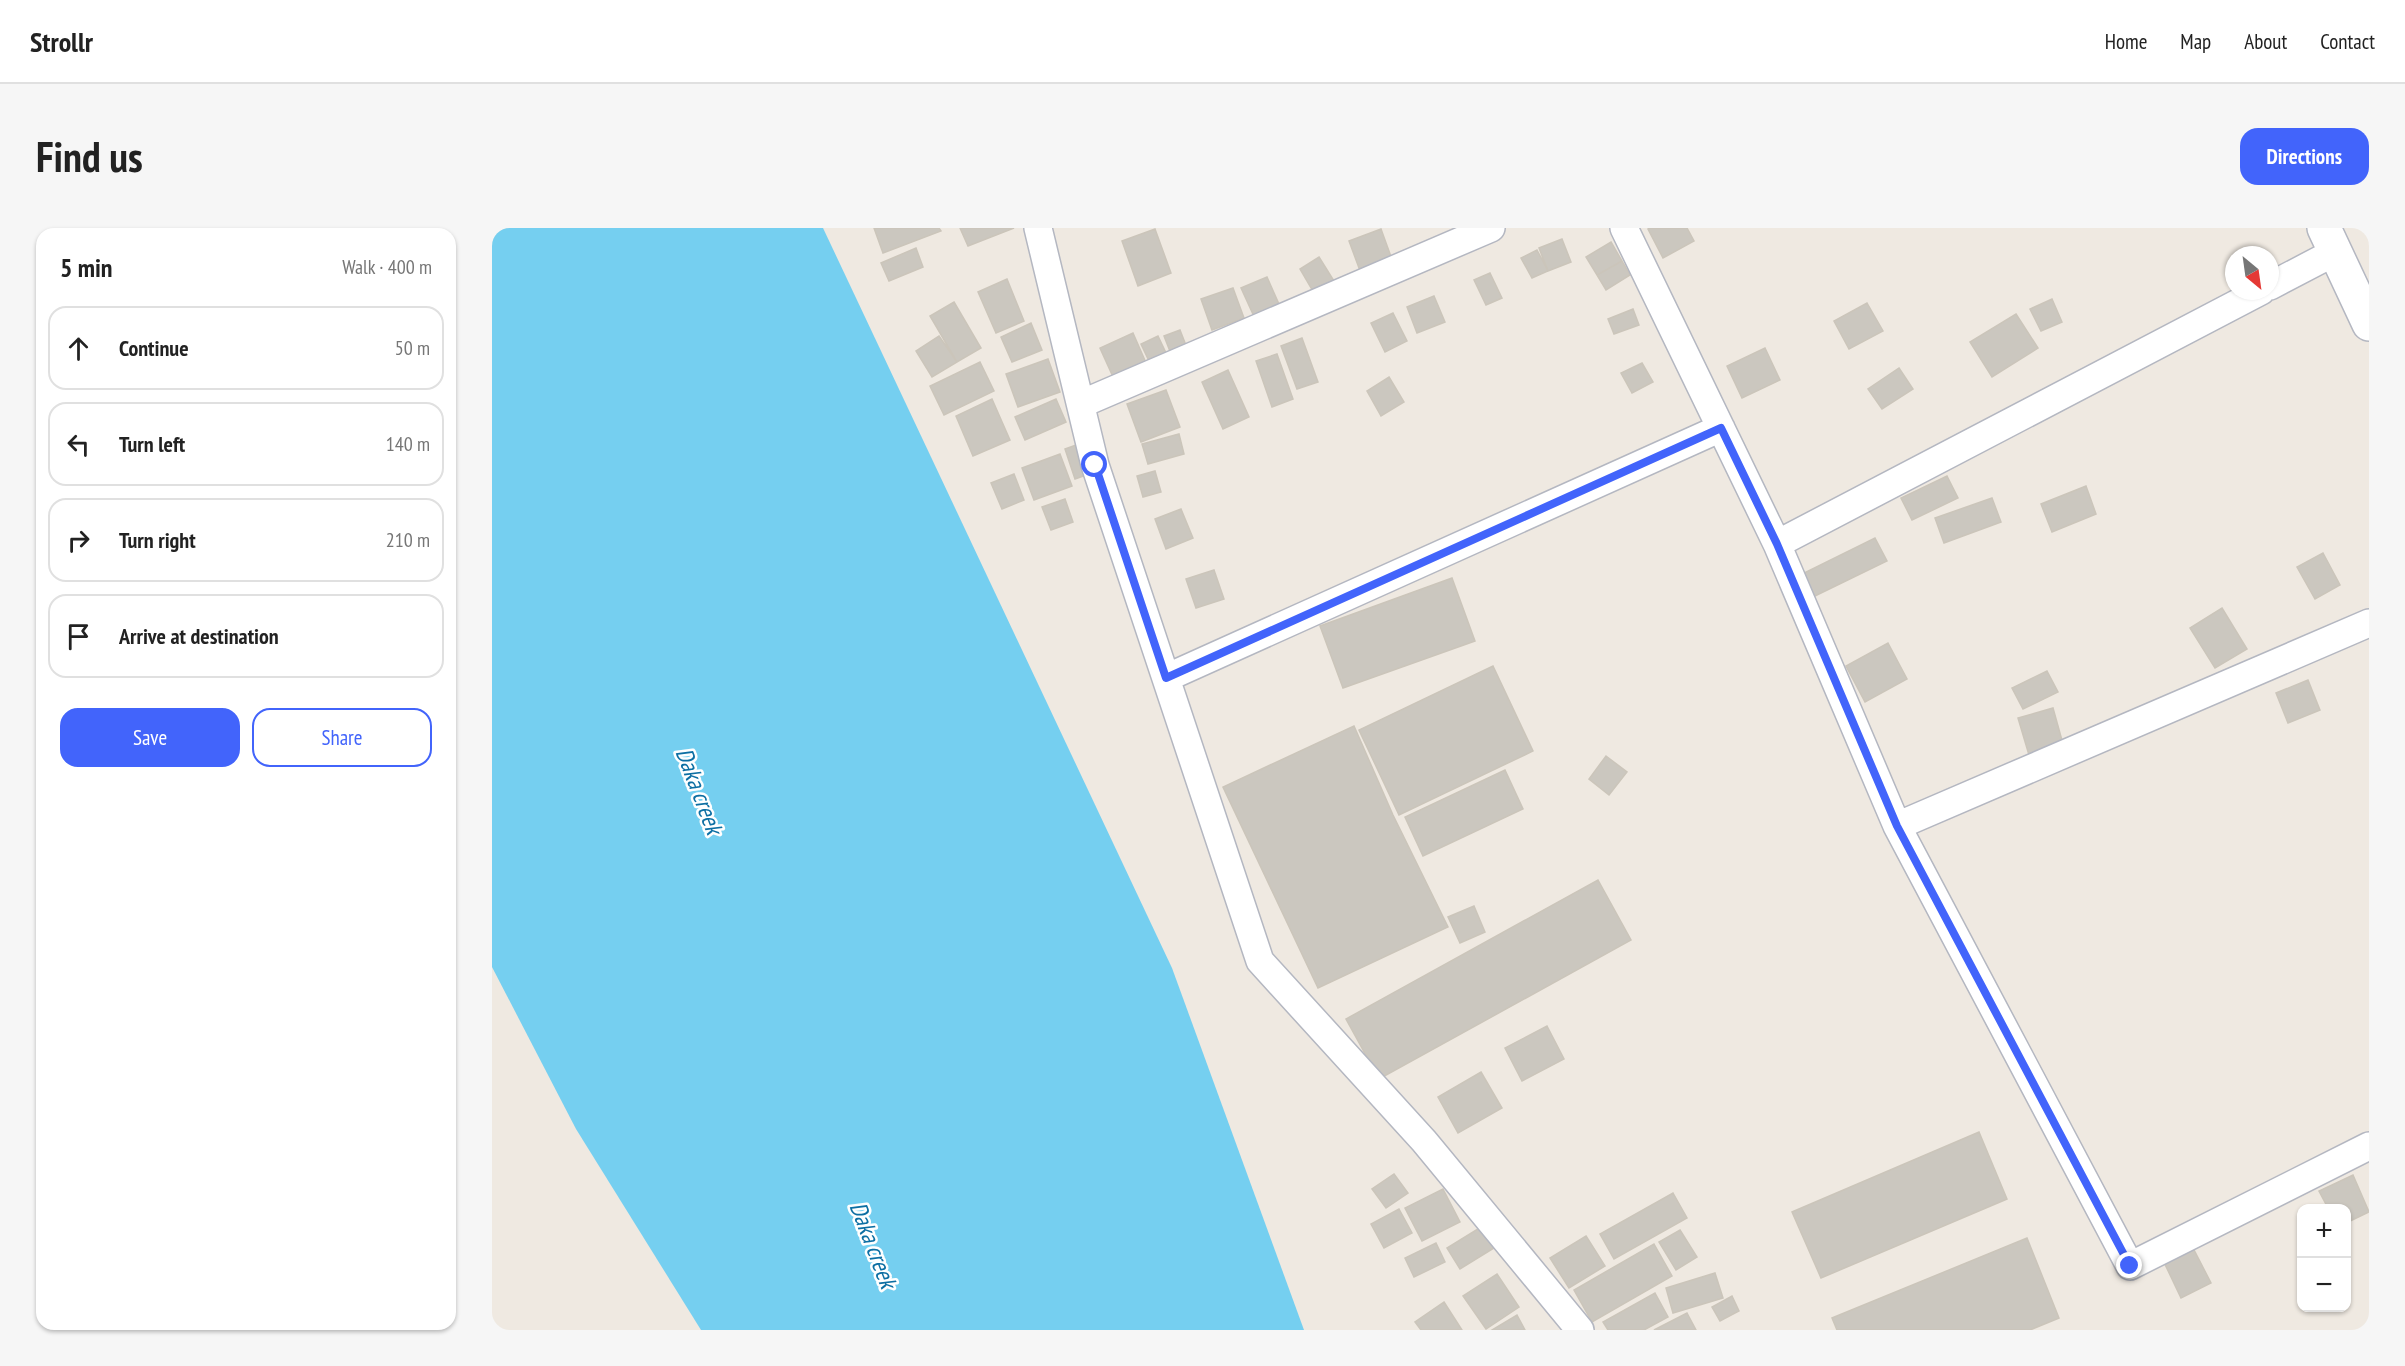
<!DOCTYPE html>
<meta charset="utf-8">
<style>
:root{--surface:#fff;--page:#f6f6f6;--text:#222;--muted:#767676;--line:#e0e0e0;--accent:#4264fb}
body{margin:0;font-family:"PT Sans Narrow",sans-serif;background:var(--page);color:var(--text)}
.controls{position:absolute;right:18px;bottom:18px;display:grid;overflow:hidden;border-radius:12px;box-shadow:0 2px 4px #0004}
.controls button{width:54px;height:54px;display:grid;place-items:center;padding:0;border:0;border-bottom:2px solid var(--line);background:var(--surface);color:var(--text);font:30px sans-serif}
.compass{position:absolute;left:1733px;top:18px;width:54px;height:54px;border-radius:50%;background:var(--surface);box-shadow:0 2px 4px #0004;rotate:151deg}
.stop{position:absolute;width:18px;height:18px;margin:-14px;border:4px solid #4264fb;border-radius:50%;background:#fff}
.stop.end{background:#4264fb;border-color:#fff;box-shadow:0 2px 6px #0008}
.list{margin:0;padding:0;list-style:none}
h2{display:flex;justify-content:space-between;align-items:center;height:78px;margin:0;padding:0 24px;font-size:26px}
h2 small{font-size:20px;font-weight:400;color:var(--muted)}
.list li{display:grid;grid-template-columns:39px 1fr auto;gap:18px;align-items:center;box-sizing:border-box;height:84px;margin:0 12px 12px;padding:0 12px;border:2px solid var(--line);border-radius:18px}
.list b{display:block;font-size:22px;white-space:nowrap}
.list em{font-size:20px;font-style:normal;color:var(--muted)}
.actions{display:flex;gap:12px;padding:18px 24px}
.actions a{flex:1;padding:14px 0;border:2px solid var(--accent);border-radius:18px;text-align:center;font-size:21px;color:var(--accent)}
.actions .main{background:var(--accent);color:#fff}
.icon{flex:none;width:33px;height:33px;fill:none;stroke:currentColor;stroke-width:2;stroke-linecap:round;stroke-linejoin:round}
.map{position:relative;flex:none;width:1877px;height:1102px;overflow:hidden;border-radius:18px}
header{display:flex;align-items:center;gap:36px;box-sizing:border-box;height:84px;padding:0 30px;background:var(--surface);border-bottom:2px solid var(--line)}
header strong{font-size:28px}
nav{display:flex;gap:33px;margin-inline-start:auto;font-size:21px}
.intro{display:flex;align-items:center;justify-content:space-between;box-sizing:border-box;height:144px;padding:0 36px}
h1{margin:0;font-size:42px}
.button{padding:15px 27px;border-radius:18px;background:var(--accent);color:#fff;font-size:21px;font-weight:700}
main{display:flex;gap:36px;padding:0 36px}
aside{flex:1;background:var(--surface);border-radius:18px;box-shadow:0 2px 4px #0004}
.map>svg:first-child{display:block}
.water{fill:#75cff0}
.building{fill:#cbc7bf;stroke:#cbc5ba;stroke-width:1.5}
.lines{fill:none;stroke-linecap:round;stroke-linejoin:round}
.street-casing{stroke:#b4b7c1;stroke-width:30}
.secondary-casing{stroke:#b4b7c1;stroke-width:36}
.street{stroke:#fff;stroke-width:27}
.secondary{stroke:#fff;stroke-width:33}
.route{stroke:#4264fb;stroke-width:8}
.labels{text-anchor:middle;stroke-width:5;stroke-linejoin:round;paint-order:stroke}
.water-label{font-size:24px;font-style:italic;fill:#0d6fa3;stroke:#fff}
</style>
<header>
<strong>Strollr</strong>
<nav><a>Home</a><a>Map</a><a>About</a><a>Contact</a></nav>
</header>
<div class="intro"><h1>Find us</h1><a class="button">Directions</a></div>
<main>
<aside>
<h2>5 min<small>Walk · 400 m</small></h2>
<ul class="list">
<li><svg class="icon" aria-label="ahead" viewBox="0 0 24 24"><path d="M12 20V5M6 11l6-6 6 6"/></svg><div><b>Continue</b></div><em>50 m</em></li>
<li><svg class="icon" aria-label="left" viewBox="0 0 24 24"><path d="M17 20v-9H6M10 6l-5 5 5 5"/></svg><div><b>Turn left</b></div><em>140 m</em></li>
<li><svg class="icon" aria-label="right" viewBox="0 0 24 24"><path d="M7 20v-9h11M14 6l5 5-5 5"/></svg><div><b>Turn right</b></div><em>210 m</em></li>
<li><svg class="icon" aria-label="arrive" viewBox="0 0 24 24"><path d="M6 21V4h12l-3 4 3 4H6"/></svg><div><b>Arrive at destination</b></div></li>
</ul>
<div class="actions"><a class="main">Save</a><a>Share</a></div>
</aside>
<div class="map">
<svg width="1877" height="1102" viewBox="0 0 1877 1102">
<rect width="100%" height="100%" fill="#efe9e1"/>
<!-- water -->
<path class="water" d="M0,0H331L680,740L812,1102H209L84,901L0,739Z"/>
<!-- building -->
<path class="building" d="M382,0H447L449,3L391,25Z
M468,0H522L476,18Z
M1158,0H1195L1202,13L1171,30L1156,1Z
M663,1L679,45L646,58L630,13Z
M889,1L902,37L870,48L857,13Z
M1070,11L1079,34L1056,43L1047,20Z
M1119,14L1130,33L1105,47L1094,29Z
M424,20L431,39L397,53L389,35Z
M1045,22L1056,43L1040,50L1029,30Z
M827,29L842,53L822,65L808,41Z
M1130,33L1138,47L1114,62L1105,47Z
M998,45L1010,70L994,77L982,52Z
M775,49L790,83L765,95L749,60Z
M515,51L532,93L504,105L486,64Z
M741,60L752,90L720,102L709,71Z
M942,68L953,94L925,105L915,79Z
M1560,71L1570,94L1549,103L1538,81Z
M462,74L489,120L465,134L438,88Z
M1375,75L1391,103L1357,121L1342,93Z
M1141,81L1147,97L1122,106L1116,91Z
M901,85L915,113L893,124L879,95Z
M1524,86L1546,120L1500,149L1478,114Z
M539,95L550,122L520,134L509,109Z
M688,102L697,125L681,131L672,108Z
M641,105L655,137L622,151L608,120Z
M447,108L465,134L440,149L424,123Z
M666,108L674,125L657,133L649,116Z
M810,110L826,154L805,161L789,118Z
M1273,120L1288,152L1250,170L1235,138Z
M785,126L801,171L780,179L764,133Z
M556,131L568,164L526,179L514,146Z
M488,134L502,163L452,187L438,158Z
M1150,135L1161,154L1140,165L1129,145Z
M1407,140L1421,161L1390,181L1376,161Z
M736,142L757,189L731,201L710,154Z
M897,149L912,174L889,188L875,163Z
M674,162L688,199L649,214L635,176Z
M500,171L518,212L481,228L464,188Z
M564,171L574,194L533,212L523,189Z
M687,206L692,226L656,236L650,216Z
M587,216L597,246L583,251L573,221Z
M568,226L580,258L542,272L530,240Z
M663,243L669,264L651,269L645,248Z
M522,246L532,272L510,281L499,255Z
M1455,248L1466,270L1420,292L1409,270Z
M1594,258L1604,286L1560,304L1549,276Z
M1500,270L1509,294L1452,315L1443,290Z
M573,271L581,294L559,302L550,279Z
M689,281L701,310L674,321L663,291Z
M1383,310L1395,333L1321,369L1310,346Z
M1831,325L1848,357L1823,371L1805,339Z
M722,342L732,371L704,380L694,351Z
M960,350L983,413L851,460L828,398Z
M1730,380L1755,421L1723,440L1698,400Z
M1396,415L1415,451L1373,474L1354,438Z
M1001,438L1041,523L907,587L867,502Z
M1555,443L1566,464L1531,481L1520,460Z
M1816,452L1828,482L1796,495L1784,465Z
M1561,480L1571,516L1537,527L1526,490Z
M862,498L901,587L956,699L826,760L731,559Z
M1114,528L1135,544L1117,567L1097,551Z
M1013,542L1031,581L931,628L913,589Z
M1106,652L1139,712L887,851L854,791Z
M982,678L993,704L968,715L956,689Z
M1055,798L1072,831L1030,853L1013,820Z
M989,844L1010,880L966,905L946,869Z
M1487,904L1515,971L1329,1050L1300,984Z
M902,946L916,965L894,980L880,961Z
M1861,947L1877,984L1854,995V980H1836L1827,963Z
M951,961L968,994L930,1013L913,980Z
M1181,965L1195,990L1122,1031L1108,1006Z
M907,981L920,1005L892,1020L879,996Z
M989,999L1002,1020L968,1041L955,1020Z
M1188,1002L1205,1029L1184,1042L1167,1014Z
M1094,1008L1113,1038L1077,1060L1058,1030Z
M1535,1010L1567,1090L1538,1102H1345L1340,1090Z
M944,1015L953,1034L922,1049L913,1030Z
M1162,1016L1180,1048L1100,1094L1082,1062Z
M1699,1016L1719,1055L1689,1070L1670,1030Z
M1223,1045L1231,1070L1181,1085L1174,1060Z
M1005,1046L1027,1079L994,1101L971,1068Z
M1163,1065L1176,1089L1152,1102H1116L1111,1094Z
M1240,1068L1247,1083L1228,1093L1220,1079Z
M952,1074L970,1102H929L923,1094Z
M1195,1085L1204,1102H1162Z
M1025,1087L1033,1102H1000Z"/>
<g class="lines">
<defs>
<path id="street" d="M546,0L603,237L768,733L932,913L1088,1102
M1132,0L1285,316L1405,598L1638,1038L1877,918
M1778,58L1843,24
M589,176L999,0
M1285,316L1769,63
M674,450L1229,200
M1405,598L1877,395"/>
<path id="secondary" d="M1832,0L1877,96"/>
</defs>
<!-- street casing -->
<use href="#street" class="street-casing"/>
<!-- secondary casing -->
<use href="#secondary" class="secondary-casing"/>
<!-- street -->
<use href="#street" class="street"/>
<!-- secondary -->
<use href="#secondary" class="secondary"/>
</g>
<g class="lines">
<!-- route -->
<path class="route" d="M603,237L674,450L1229,200L1285,316L1405,598L1638,1038"/>
</g>
<g class="labels">
<!-- water labels -->
<g class="water-label">
<text transform="translate(207 563) rotate(69)" y="8">Daka creek</text>
<text transform="translate(381 1017) rotate(69)" y="8">Daka creek</text>
</g>
</g>
</svg>
<div class="controls">
<button>+</button>
<button>−</button>
</div>
<svg class="compass" viewBox="-18 -18 36 36"><path d="M0-13l5 13h-10z" fill="#e53935"/><path d="M0 13l5-13h-10z" fill="#767676"/></svg>
<div class="stop" style="left:603px;top:237px"></div>
<div class="stop end" style="left:1638px;top:1038px"></div>
</div>
</main>
